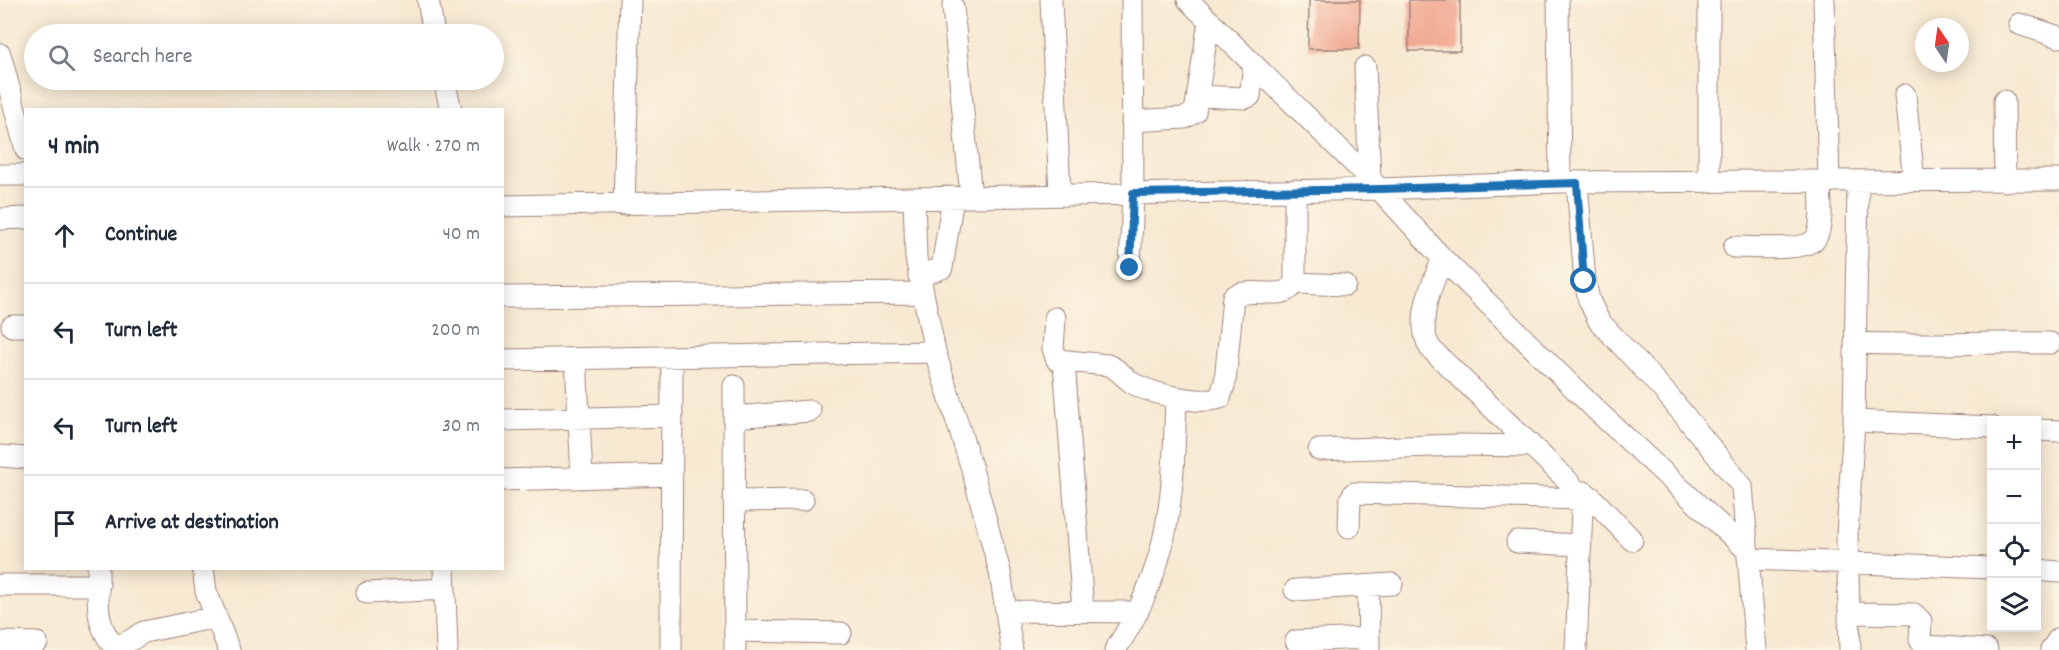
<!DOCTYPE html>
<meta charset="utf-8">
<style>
:root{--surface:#fff;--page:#f2f2f3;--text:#1f2937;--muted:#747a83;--line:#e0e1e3}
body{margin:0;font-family:Dekko,sans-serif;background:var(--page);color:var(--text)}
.controls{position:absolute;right:18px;bottom:18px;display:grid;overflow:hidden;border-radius:0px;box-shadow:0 3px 15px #0003}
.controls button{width:54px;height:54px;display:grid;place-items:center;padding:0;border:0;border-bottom:2px solid var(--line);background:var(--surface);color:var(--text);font:30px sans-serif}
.compass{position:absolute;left:1915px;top:18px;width:54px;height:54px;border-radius:50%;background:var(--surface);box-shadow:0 3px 15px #0003;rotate:347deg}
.stop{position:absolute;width:18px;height:18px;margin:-14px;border:4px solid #1f6fb2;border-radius:50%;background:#fff}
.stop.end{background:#1f6fb2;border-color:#fff;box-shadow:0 2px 6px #0008}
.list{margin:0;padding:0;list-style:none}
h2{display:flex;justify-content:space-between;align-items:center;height:78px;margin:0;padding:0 24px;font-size:26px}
h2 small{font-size:20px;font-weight:400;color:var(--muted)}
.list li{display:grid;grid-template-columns:39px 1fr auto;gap:18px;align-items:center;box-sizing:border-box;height:96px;padding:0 24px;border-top:2px solid var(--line)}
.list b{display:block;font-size:22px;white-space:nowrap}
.list em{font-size:20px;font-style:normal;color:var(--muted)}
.icon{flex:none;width:33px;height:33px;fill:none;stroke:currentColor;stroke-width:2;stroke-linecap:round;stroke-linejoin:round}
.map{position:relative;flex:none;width:2059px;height:650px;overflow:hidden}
.search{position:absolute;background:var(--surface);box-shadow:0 3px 15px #0003;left:24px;top:24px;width:480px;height:66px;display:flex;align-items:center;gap:15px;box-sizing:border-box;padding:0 21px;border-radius:33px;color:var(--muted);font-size:22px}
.panel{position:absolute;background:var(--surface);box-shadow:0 3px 15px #0003;left:24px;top:108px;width:480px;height:462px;border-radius:0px}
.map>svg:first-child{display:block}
.building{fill:#f1a48d}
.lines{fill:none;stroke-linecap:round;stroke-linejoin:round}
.minor-casing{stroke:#a0847e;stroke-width:23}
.minor{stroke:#fff;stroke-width:21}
.route{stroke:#1f6fb2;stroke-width:8}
</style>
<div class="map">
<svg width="2059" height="650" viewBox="0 0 2059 650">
<rect width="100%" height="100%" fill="#fcf5e5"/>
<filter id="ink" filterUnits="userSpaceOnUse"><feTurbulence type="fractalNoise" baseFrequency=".0167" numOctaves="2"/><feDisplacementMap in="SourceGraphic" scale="12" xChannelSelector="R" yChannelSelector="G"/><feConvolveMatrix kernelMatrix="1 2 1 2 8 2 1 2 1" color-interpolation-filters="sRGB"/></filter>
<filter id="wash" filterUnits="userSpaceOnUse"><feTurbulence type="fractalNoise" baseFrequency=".008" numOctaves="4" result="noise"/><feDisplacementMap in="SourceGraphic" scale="24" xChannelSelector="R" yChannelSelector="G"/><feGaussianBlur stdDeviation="1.35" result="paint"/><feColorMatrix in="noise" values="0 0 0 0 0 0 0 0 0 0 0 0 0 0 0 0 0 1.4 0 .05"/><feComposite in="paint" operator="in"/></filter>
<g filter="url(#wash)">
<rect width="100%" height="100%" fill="#f7e9d2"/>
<g id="blocks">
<!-- building -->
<path class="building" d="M1309,0H1360L1359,49H1308Z
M1409,0H1460V51H1409Z"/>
</g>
</g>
<g filter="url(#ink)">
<use href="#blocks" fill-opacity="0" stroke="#a0847e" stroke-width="1.5"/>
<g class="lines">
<defs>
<path id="minor" d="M428,0L434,34
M1051,0L1060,194
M1188,0L1370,179L1443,259L1596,410L1748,551
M1558,0L1560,182
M1709,0V182
M1824,0L1829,182
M953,7L971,197
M2019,24L2059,37
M0,54L26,150
M1365,67L1370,179
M444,80L451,110
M1905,95L1914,181
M1198,96L1245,98L1250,96L1254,65
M2004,101L2005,181
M1132,121L1185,118L1195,112L1209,21
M0,175H26
M1577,183L1585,281L1589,300L1599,321L1666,393L1742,486L1756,650
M914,198L916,258L935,352L972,469L1000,572L1012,650
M624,205L630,0
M502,206L1380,189L1560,182L2059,180
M0,219L26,218
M1734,247C1750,247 1807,252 1816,238C1824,224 1820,197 1820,182
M1443,259C1431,285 1415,321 1430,348L1567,480L1576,491L1582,508L1576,650
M1130,268L1133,193L1132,0
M919,276L942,268L953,197
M1295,283L1345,285
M502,297L923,293
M1055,318L1053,349L1057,360L1108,365C1119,369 1124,378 1134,384C1152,394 1201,405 1220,398L1225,382L1233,297C1250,285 1284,303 1295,283V190
M12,326H26
M1855,343C1920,346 1985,342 2050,343
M576,359L582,478
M502,360L935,352
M1064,362L1083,610
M734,386L735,650
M734,417L810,411
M502,420L672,416
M1854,421L1992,427
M2036,430L2059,431
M1319,450L1459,445L1530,446
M0,456L26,458
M502,480L672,475
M1576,491L1584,492L1591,497L1632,540
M734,501L803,500
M1349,527L1350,500L1354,493L1580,499
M1517,542L1581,545
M1749,559L1992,568
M98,568C99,604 93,623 117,650
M203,568L206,591L229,650
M444,568L447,650
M2036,570L2059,572
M0,585H99
M1368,586L1369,650
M1295,590L1392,584
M367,593L445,589
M1008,611L1138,612
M1849,613L1914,614L1921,621L1920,640L1924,646L1987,650
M736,631L841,633
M1296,641L1368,638
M0,642L37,643
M113,646L126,643L144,632L216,617
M671,650L672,358
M1115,650C1172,565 1173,495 1176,397
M1850,650L1847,535L1854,421L1858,182
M2051,650L2059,638"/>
</defs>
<!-- minor casing -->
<use href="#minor" class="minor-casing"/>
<!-- minor -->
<use href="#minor" class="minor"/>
</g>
</g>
<g class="lines" filter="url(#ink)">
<!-- route -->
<path class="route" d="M1130,268L1133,193L1380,189L1577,183L1584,281"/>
</g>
</svg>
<div class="controls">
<button>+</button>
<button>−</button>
<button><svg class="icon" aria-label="locate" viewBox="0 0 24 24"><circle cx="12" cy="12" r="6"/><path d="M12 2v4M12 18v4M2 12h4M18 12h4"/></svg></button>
<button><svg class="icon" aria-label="layers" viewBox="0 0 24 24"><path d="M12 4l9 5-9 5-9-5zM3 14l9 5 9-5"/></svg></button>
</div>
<svg class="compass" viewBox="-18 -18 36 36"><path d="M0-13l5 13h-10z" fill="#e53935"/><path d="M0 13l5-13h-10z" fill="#747a83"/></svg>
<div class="stop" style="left:1584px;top:281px"></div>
<div class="stop end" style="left:1130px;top:268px"></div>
<div class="search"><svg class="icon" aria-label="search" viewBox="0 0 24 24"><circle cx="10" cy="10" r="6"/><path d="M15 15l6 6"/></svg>Search here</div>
<section class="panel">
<h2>4 min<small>Walk · 270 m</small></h2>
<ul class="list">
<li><svg class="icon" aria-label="ahead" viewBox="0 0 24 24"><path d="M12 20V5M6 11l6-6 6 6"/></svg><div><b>Continue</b></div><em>40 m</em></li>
<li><svg class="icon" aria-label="left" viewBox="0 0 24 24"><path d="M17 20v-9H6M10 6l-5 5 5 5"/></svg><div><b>Turn left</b></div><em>200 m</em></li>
<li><svg class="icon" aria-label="left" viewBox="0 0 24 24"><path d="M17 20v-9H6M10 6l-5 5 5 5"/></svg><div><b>Turn left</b></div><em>30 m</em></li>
<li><svg class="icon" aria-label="arrive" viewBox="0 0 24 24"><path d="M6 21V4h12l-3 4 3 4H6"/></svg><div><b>Arrive at destination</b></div></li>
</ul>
</section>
</div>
